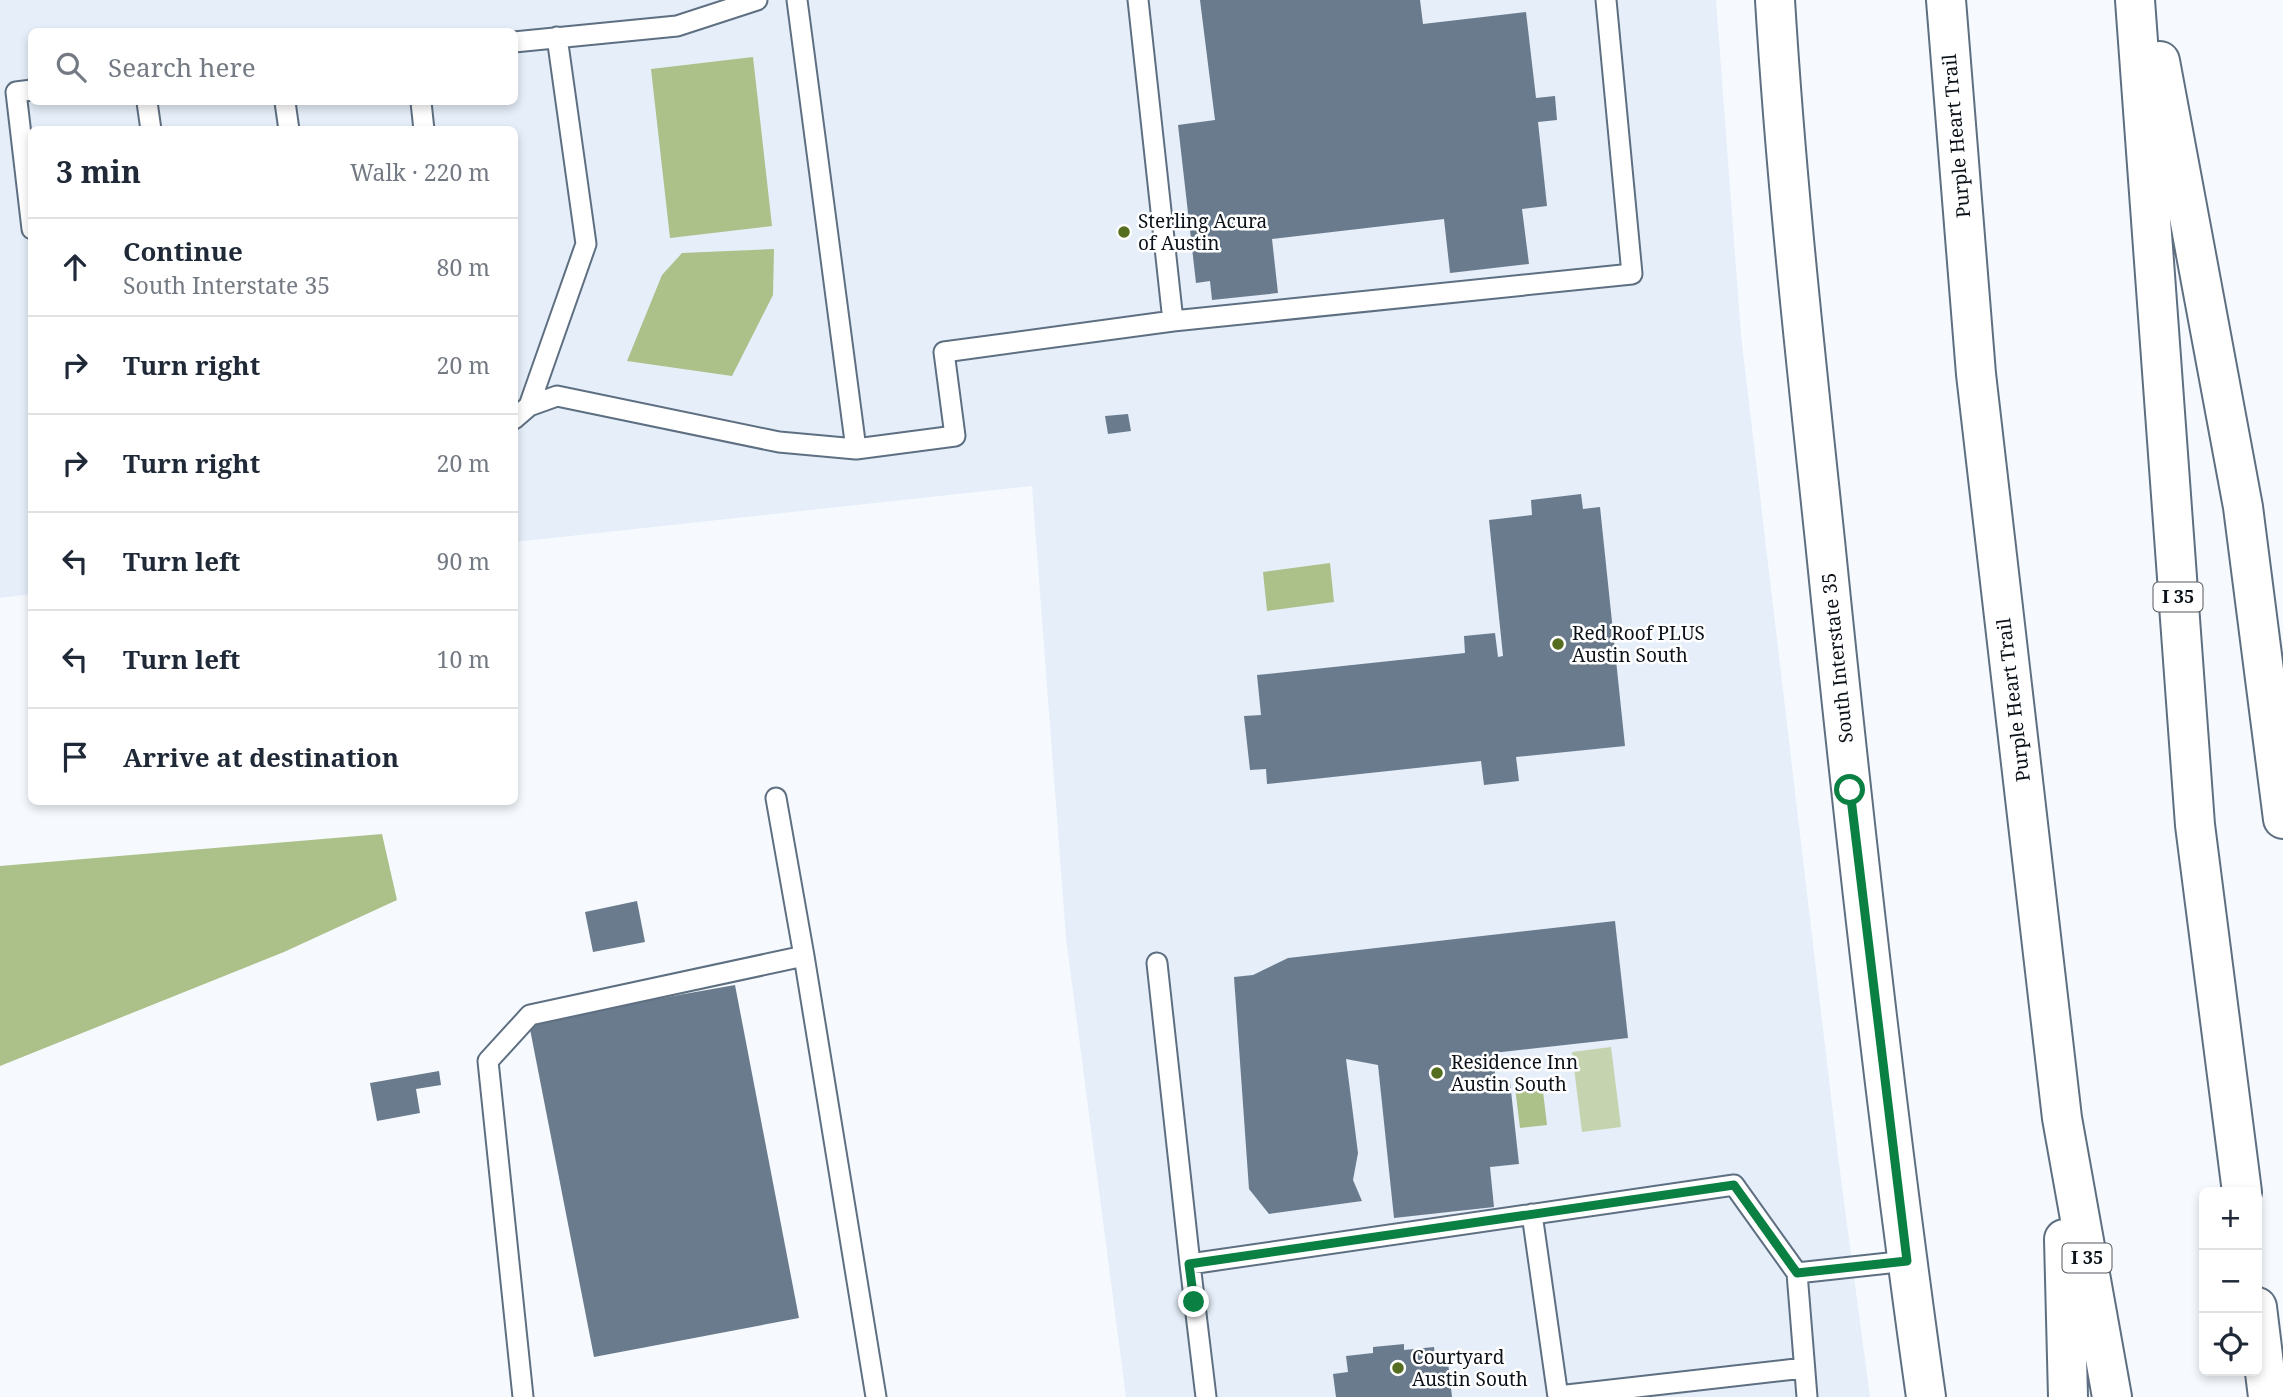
<!DOCTYPE html>
<meta charset="utf-8">
<style>
:root{--surface:#fff;--page:#f6f6f7;--text:#1f2937;--muted:#747a83;--line:#e0e1e3}
body{margin:0;font-family:"Noto Serif",serif;background:var(--page);color:var(--text)}
.controls{position:absolute;right:21px;bottom:21px;display:grid;overflow:hidden;border-radius:10px;box-shadow:0 4px 10px #0003}
.controls button{width:63px;height:63px;display:grid;place-items:center;padding:0;border:0;border-bottom:2px solid var(--line);background:var(--surface);color:var(--text);font:35px sans-serif}
.stop{position:absolute;width:21px;height:21px;margin:-16px;border:5px solid #0b8043;border-radius:50%;background:#fff}
.stop.end{background:#0b8043;border-color:#fff;box-shadow:0 2px 7px #0008}
.list{margin:0;padding:0;list-style:none}
h2{display:flex;justify-content:space-between;align-items:center;height:91px;margin:0;padding:0 28px;font-size:30px}
h2 small{font-size:23px;font-weight:400;color:var(--muted)}
.list li{display:grid;grid-template-columns:46px 1fr auto;gap:21px;align-items:center;box-sizing:border-box;height:98px;padding:0 28px;border-top:2px solid var(--line)}
.list b{display:block;font-size:26px;white-space:nowrap}
.list p{margin:0;font-size:23px;white-space:nowrap;color:var(--muted)}
.list em{font-size:23px;font-style:normal;color:var(--muted)}
.icon{flex:none;width:38px;height:38px;fill:none;stroke:currentColor;stroke-width:2;stroke-linecap:round;stroke-linejoin:round}
.map{position:relative;flex:none;width:2283px;height:1397px;overflow:hidden}
.search{position:absolute;background:var(--surface);box-shadow:0 4px 10px #0003;left:28px;top:28px;width:490px;height:77px;display:flex;align-items:center;gap:18px;box-sizing:border-box;padding:0 24px;border-radius:10px;color:var(--muted);font-size:26px}
.panel{position:absolute;background:var(--surface);box-shadow:0 4px 10px #0003;left:28px;top:126px;width:490px;height:679px;border-radius:10px}
.map>svg:first-child{display:block}
.built{fill:#e5eef9;fill-rule:evenodd}
.green{fill:#c5d4ae}
.water{fill:#acc08a}
.building{fill:#6a7b8e}
.lines{fill:none;stroke-linecap:round;stroke-linejoin:round}
.lane-casing{stroke:#5e6f81;stroke-width:23}
.secondary-casing{stroke:#5e6f81;stroke-width:42}
.highway-casing{stroke:#5e6f81;stroke-width:42}
.lane{stroke:#fff;stroke-width:19}
.secondary{stroke:#fff;stroke-width:38}
.highway{stroke:#fff;stroke-width:38}
.route{stroke:#0b8043;stroke-width:9}
.poi-dot{fill:#556d1e;stroke:#fff;stroke-width:2.5}
.labels{text-anchor:middle;stroke-width:5;stroke-linejoin:round;paint-order:stroke}
.shield{fill:#fff;stroke:#54595e;stroke-width:2}
.shield-label{font-size:18px;font-weight:bold;fill:#0b1219}
.street-label{font-size:19px;fill:#0b1219;stroke:#fff}
.poi-label{font-size:19px;fill:#0b1219;stroke:#fff;text-anchor:start}
</style>
<div class="map">
<svg width="2283" height="1397" viewBox="0 0 2283 1397">
<rect width="100%" height="100%" fill="#f6fafe"/>
<!-- built -->
<path class="built" d="M0,0H1716L1741,335L1839,1164L1870,1397H1126L1066,938L1032,486L515,542L514,130H32L31,594L0,598ZM32,32H514V102H32Z"/>
<!-- green -->
<path class="green" d="M1611,1047L1621,1127L1582,1132L1572,1052Z"/>
<!-- water -->
<path class="water" d="M753,57L772,226L670,238L651,69Z
M774,249L773,295L732,376L627,361L662,275L682,253Z
M1330,563L1334,602L1267,611L1263,572Z
M382,834L397,900L284,952L0,1066V866Z
M1542,1083L1547,1125L1520,1128L1515,1087Z"/>
<!-- building -->
<path class="building" d="M1200,0H1420L1423,24L1526,12L1536,98L1555,96L1557,120L1538,122L1547,206L1522,209L1529,264L1450,273L1444,219L1272,239L1278,293L1212,300L1210,281L1196,283L1178,125L1215,120Z
M1128,414L1131,431L1108,434L1105,416Z
M1581,494L1583,509L1600,507L1625,746L1516,757L1519,781L1484,785L1481,761L1267,784L1266,769L1250,770L1244,716L1261,715L1257,675L1465,653L1464,636L1495,633L1498,657L1503,656L1489,520L1532,515L1531,500Z
M637,901L645,942L593,952L585,912Z
M1615,921L1628,1038L1493,1053L1496,1084L1510,1082L1519,1164L1490,1167L1494,1207L1394,1218L1378,1065L1346,1059L1358,1153L1353,1180L1362,1201L1269,1214L1249,1189L1234,977L1253,975L1288,958Z
M735,985L799,1318L594,1357L529,1024L609,1009L607,1004L655,995L656,999Z
M439,1071L441,1085L416,1089L420,1113L377,1121L370,1083Z
M1404,1344V1350L1434,1347L1436,1363L1448,1362L1452,1397H1336L1333,1374L1348,1372L1346,1356L1373,1353V1347Z"/>
<g class="lines">
<defs>
<path id="lane" d="M797,0L856,449L955,436L944,352L1173,321L1632,274L1606,0
M1138,0L1173,321
M514,42L677,26L757,0
M32,90L16,92L32,229
M147,102L151,130
M285,102L289,130
M421,102L424,130
M529,406L586,244L557,37
M514,419L529,406L557,396L779,442L856,449
M776,798L804,956L876,1397
M1157,963L1190,1264
M1532,1214L1558,1397
M1797,1273L1807,1397
M1558,1396L1804,1368
M523,1397L488,1061L530,1015L804,956
M1206,1397L1190,1264L1734,1185L1797,1273L1907,1261"/>
<path id="secondary" d="M1775,0C1786,181 1806,361 1825,541C1854,827 1886,1113 1926,1397"/>
<path id="highway" d="M1946,0L1976,374L2062,1118L2112,1397
M2135,0L2195,825L2242,1192
M2160,61L2243,507L2283,819
M2064,1239L2068,1397
M2257,1307L2268,1397"/>
</defs>
<!-- lane casing -->
<use href="#lane" class="lane-casing"/>
<!-- secondary casing -->
<use href="#secondary" class="secondary-casing"/>
<!-- highway casing -->
<use href="#highway" class="highway-casing"/>
<!-- lane -->
<use href="#lane" class="lane"/>
<!-- secondary -->
<use href="#secondary" class="secondary"/>
<!-- highway -->
<use href="#highway" class="highway"/>
</g>
<g class="lines">
<!-- route -->
<path class="route" d="M1194,1302L1189,1264L1734,1185L1797,1273L1907,1261L1850,790"/>
</g>
<!-- markers -->
<g class="poi-dot">
<circle cx="1124" cy="232" r="7"/>
<circle cx="1558" cy="644" r="7"/>
<circle cx="1437" cy="1073" r="7"/>
<circle cx="1398" cy="1368" r="7"/>
</g>
<g class="labels">
<!-- shield labels -->
<g class="shield">
<rect x="2153.5" y="582.5" width="49" height="29" rx="5"/>
<rect x="2062.5" y="1243.5" width="49" height="29" rx="5"/>
</g>
<g class="shield-label">
<text x="2178" y="603">I 35</text>
<text x="2087" y="1264">I 35</text>
</g>
<!-- street labels -->
<g class="street-label">
<text transform="translate(1956 136) rotate(-95)" y="7">Purple Heart Trail</text>
<text transform="translate(1837 658) rotate(-96)" y="7">South Interstate 35</text>
<text transform="translate(2013 700) rotate(-97)" y="7">Purple Heart Trail</text>
</g>
<!-- poi labels -->
<g class="poi-label">
<text x="1138" y="228">Sterling Acura<tspan x="1138" dy="22">of Austin</tspan></text>
<text x="1572" y="640">Red Roof PLUS<tspan x="1572" dy="22">Austin South</tspan></text>
<text x="1451" y="1069">Residence Inn<tspan x="1451" dy="22">Austin South</tspan></text>
<text x="1412" y="1364">Courtyard<tspan x="1412" dy="22">Austin South</tspan></text>
</g>
</g>
</svg>
<div class="controls">
<button>+</button>
<button>−</button>
<button><svg class="icon" aria-label="locate" viewBox="0 0 24 24"><circle cx="12" cy="12" r="6"/><path d="M12 2v4M12 18v4M2 12h4M18 12h4"/></svg></button>
</div>
<div class="stop" style="left:1850px;top:790px"></div>
<div class="stop end" style="left:1194px;top:1302px"></div>
<div class="search"><svg class="icon" aria-label="search" viewBox="0 0 24 24"><circle cx="10" cy="10" r="6"/><path d="M15 15l6 6"/></svg>Search here</div>
<section class="panel">
<h2>3 min<small>Walk · 220 m</small></h2>
<ul class="list">
<li><svg class="icon" aria-label="ahead" viewBox="0 0 24 24"><path d="M12 20V5M6 11l6-6 6 6"/></svg><div><b>Continue</b><p>South Interstate 35</p></div><em>80 m</em></li>
<li><svg class="icon" aria-label="right" viewBox="0 0 24 24"><path d="M7 20v-9h11M14 6l5 5-5 5"/></svg><div><b>Turn right</b></div><em>20 m</em></li>
<li><svg class="icon" aria-label="right" viewBox="0 0 24 24"><path d="M7 20v-9h11M14 6l5 5-5 5"/></svg><div><b>Turn right</b></div><em>20 m</em></li>
<li><svg class="icon" aria-label="left" viewBox="0 0 24 24"><path d="M17 20v-9H6M10 6l-5 5 5 5"/></svg><div><b>Turn left</b></div><em>90 m</em></li>
<li><svg class="icon" aria-label="left" viewBox="0 0 24 24"><path d="M17 20v-9H6M10 6l-5 5 5 5"/></svg><div><b>Turn left</b></div><em>10 m</em></li>
<li><svg class="icon" aria-label="arrive" viewBox="0 0 24 24"><path d="M6 21V4h12l-3 4 3 4H6"/></svg><div><b>Arrive at destination</b></div></li>
</ul>
</section>
</div>
